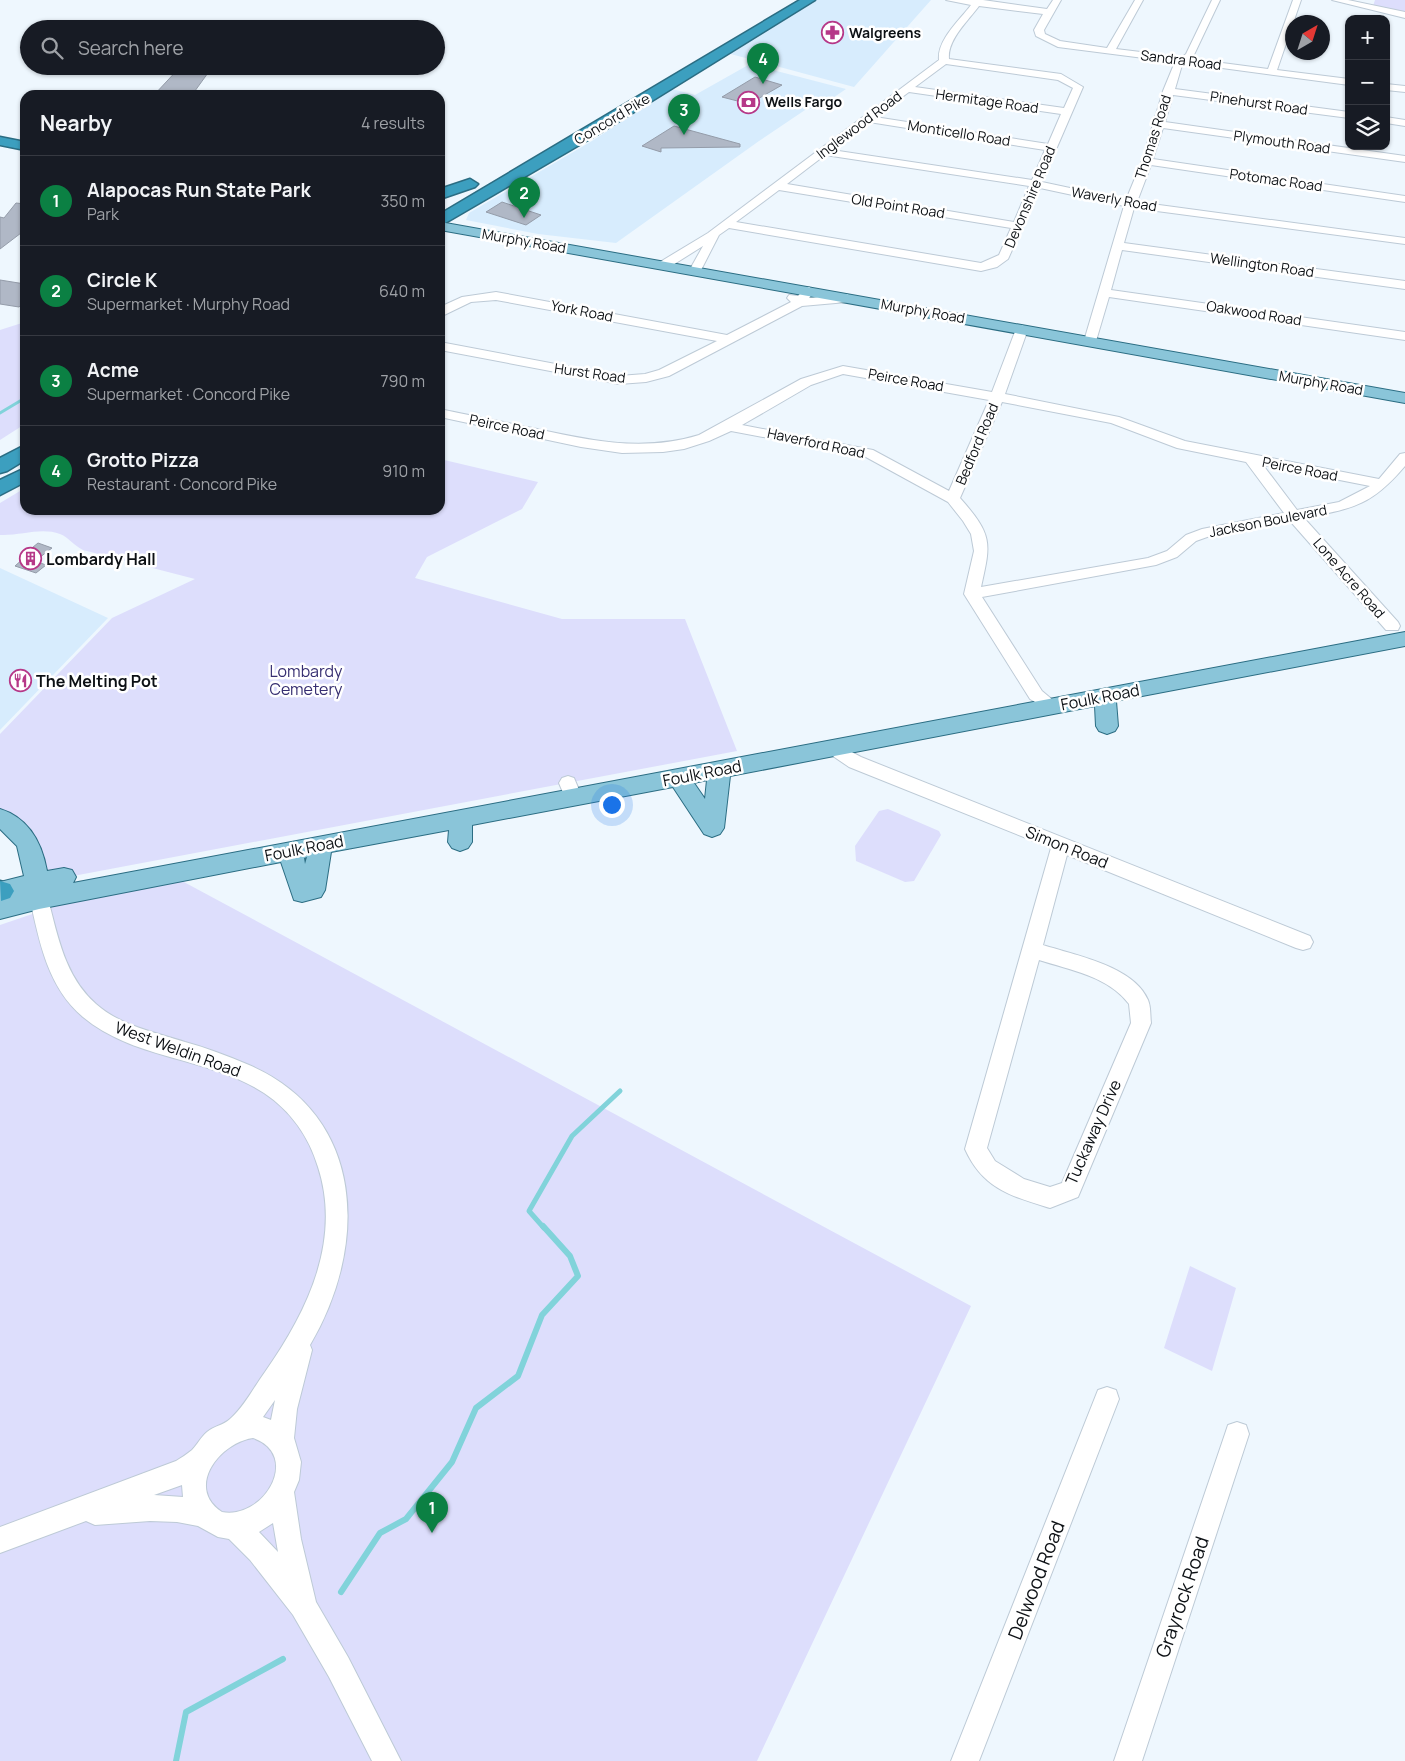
<!DOCTYPE html>
<meta charset="utf-8">
<style>
:root{--surface:#171b24;--page:#242831;--text:#f1f3f6;--muted:#9ea1a6;--line:#363941;--accent:#0b8043}
body{margin:0;font-family:Manrope,sans-serif;background:var(--page);color:var(--text)}
.controls{position:absolute;right:15px;top:15px;display:grid;overflow:hidden;border-radius:10px;box-shadow:0 1px 4px #0004}
.controls button{width:45px;height:45px;display:grid;place-items:center;padding:0;border:0;border-bottom:1px solid var(--line);background:var(--surface);color:var(--text);font:25px sans-serif}
.compass{position:absolute;left:1285px;top:15px;width:45px;height:45px;border-radius:50%;background:var(--surface);box-shadow:0 1px 4px #0004;rotate:39deg}
.you{position:absolute;left:611px;top:804px;width:18px;height:18px;margin:-12px;border:4px solid #fff;border-radius:50%;background:#1a73e8;box-shadow:0 0 0 8px #1a73e833}
.badge{display:grid;place-items:center;width:32px;height:32px;border-radius:50%;background:var(--accent);color:#fff;font-size:16px;font-weight:700}
.pin{position:absolute;translate:-50% -41px;filter:drop-shadow(0 1px 2px #0008)}
.pin::after{content:'';position:absolute;top:26px;width:18px;height:15px;background:inherit;clip-path:polygon(0 0,100% 0,50% 100%)}
.list{margin:0;padding:0;list-style:none}
h2{display:flex;justify-content:space-between;align-items:center;height:65px;margin:0;padding:0 20px;font-size:21px}
h2 small{font-size:16px;font-weight:400;color:var(--muted)}
.list li{display:grid;grid-template-columns:32px 1fr auto;gap:15px;align-items:center;box-sizing:border-box;height:90px;padding:0 20px;border-top:1px solid var(--line)}
.list b{display:block;font-size:19px;white-space:nowrap}
.list p{margin:0;font-size:16px;white-space:nowrap;color:var(--muted)}
.list em{font-size:16px;font-style:normal;color:var(--muted)}
.icon{flex:none;width:28px;height:28px;fill:none;stroke:currentColor;stroke-width:2;stroke-linecap:round;stroke-linejoin:round}
.map{position:relative;flex:none;width:1405px;height:1761px;overflow:hidden}
.search{position:absolute;background:var(--surface);box-shadow:0 1px 4px #0004;left:20px;top:20px;width:425px;height:55px;display:flex;align-items:center;gap:12px;box-sizing:border-box;padding:0 18px;border-radius:28px;color:var(--muted);font-size:19px}
.panel{position:absolute;background:var(--surface);box-shadow:0 1px 4px #0004;left:20px;top:90px;width:425px;height:425px;border-radius:15px}
.map>svg:first-child{display:block}
.built{fill:#d7ecfd}
.green{fill:#dddefc}
.lines{fill:none;stroke-linecap:round;stroke-linejoin:round}
.stream-far2{stroke:#81d3da;stroke-width:3}
.stream-far1{stroke:#81d3da;stroke-width:5}
.stream{stroke:#81d3da;stroke-width:6}
.building{fill:#b0b8c6;stroke:#949ca9}
.minor-casing{stroke:#bdcad6;stroke-width:2}
.major-casing{stroke:#2b6d83;stroke-width:2}
.highway-casing{stroke:#2b6d83;stroke-width:3}
.minor{fill:#fff;fill-rule:evenodd}
.major{fill:#8ac5d9;fill-rule:evenodd}
.highway{fill:#3c9fbf;fill-rule:evenodd}
.labels{text-anchor:middle;stroke-width:5;stroke-linejoin:round;paint-order:stroke}
.far-poi-label{font-size:14px;font-weight:bold;fill:#0c1014;stroke:#fff;text-anchor:start}
.far-street-label{font-size:14px;fill:#0c1014;stroke:#fff}
.poi-label{font-size:16px;font-weight:bold;fill:#0c1014;stroke:#fff;text-anchor:start}
.park-label{font-size:16px;fill:#362e71;stroke:#fff}
.street-label{font-size:16px;fill:#0c1014;stroke:#fff}
.near-street-label{font-size:19px;fill:#0c1014;stroke:#fff}
</style>
<div class="map">
<svg width="1405" height="1761" viewBox="0 0 1405 1761">
<rect width="100%" height="100%" fill="#eef7fe"/>
<!-- built -->
<path class="built" d="M815,0H931L854,87L727,53Z
M750,64L846,89L815,110L808,108L759,141L616,243L538,234L466,220L469,213L592,141L672,89L695,95Z
M0,568L108,618L0,730Z"/>
<!-- green -->
<path class="green" d="M1375,0H1405V15L1372,9Z
M25,322V424L0,440V330Z
M440,459L538,482L522,509L427,557L415,578L562,619H685L737,751L36,883L32,861L0,818V734L112,618L195,579L83,550C73,545 68,537 60,534C41,527 20,536 0,535V503L25,488V510H440Z
M888,809L939,831L941,835L914,881L905,882L856,861L855,846L879,811Z
M182,881L971,1306L757,1761H0V925L56,906Z
M1190,1266L1236,1288L1212,1371L1164,1348Z"/>
<g class="lines">
<!-- stream-far2 -->
<path class="stream-far2" d="M0,413L25,398"/>
<!-- stream-far1 -->
<path class="stream-far1" d="M544,1228L529,1211L572,1136L620,1091"/>
<!-- stream -->
<path class="stream" d="M341,1592L380,1533L406,1519L452,1462L476,1408L518,1376L542,1315L578,1276L570,1256L543,1226
M176,1761L186,1712L283,1659"/>
</g>
<!-- building -->
<path class="building" d="M181,66H213L192,95H154Z
M755,77L782,85L749,104L722,97Z
M674,126L740,144V147L661,148V152L642,146Z
M502,202L541,215L526,225L486,212Z
M16,203L25,204V233H21L0,249V217L4,218Z
M0,280L25,284V302L19,307L0,304Z
M38,543L52,548L35,561L46,565L36,573L15,566L25,557L22,556Z"/>
<g class="lines">
<defs>
<path id="minor" d="M946,0H983L1047,9L1053,0H1061L1044,30L1045,34L1060,41L1107,48L1135,0H1143L1116,49L1182,57L1186,54L1212,0H1220L1192,59L1268,69L1293,0H1301L1277,70L1349,79V85L1185,63L1182,65L1175,89L1349,112V118L1173,95L1165,122L1405,156V162L1163,128L1153,159L1405,196V202L1151,165L1137,202L1405,238V244L1134,208L1124,243L1405,281V289L1122,250L1111,290L1405,332V340L1109,297L1096,341L1094,344H1086L1084,341L1124,206L1040,188L1008,259L997,267L981,271L729,228L719,235L699,274H691L689,271L703,246L668,268H660V262L708,233L939,60C937,40 959,21 971,5ZM979,6L1043,14L1034,30L1036,36L1058,47L1175,62L1163,91L1142,161L1126,200L1042,182L1083,87L1061,74L949,59C947,40 968,21 979,6ZM946,64L1058,80L1073,88L1064,108L915,87ZM909,92L1061,114L1048,144L875,117ZM869,122L1045,150L1032,180L832,150ZM825,155L1029,186L1014,222L787,184ZM779,190L1011,228L999,255L981,263L736,222Z
M1332,0H1348L1405,12V18Z
M1386,84L1405,86V92L1386,90Z
M1386,117L1405,120V126L1386,123Z
M809,287L815,291L809,298L847,294L853,298L847,302L802,306L669,376L646,382L619,384L440,350V342L619,376L645,374L659,370L717,341L496,300L471,302L440,317V307L462,297L496,292L727,335L791,302L787,298L789,295L798,296L805,288Z
M1022,325L1028,329L1005,394L1119,417L1185,441L1379,479L1400,454L1405,453V466C1371,506 1354,508 1304,518L1398,622L1400,626L1398,630H1386L1290,521L1210,536L1196,541L1177,557L1156,565L982,597L1042,691L1060,706L1058,710L1052,712L1030,699L964,594L974,551L971,534L963,521L948,502L864,456L731,431L709,441L684,449L663,452L622,453L581,447L440,417V409C472,416 505,422 537,429C592,441 644,452 699,435L801,379L843,366L992,392L1016,329ZM843,374L989,400L949,491L873,450L742,425L811,385ZM1002,402L1111,423L1177,448L1246,462L1284,513L1202,529L1186,535L1167,551L1148,558L981,587C991,543 993,535 960,498ZM1263,465L1370,486L1339,502L1297,510Z
M833,742L861,757L1310,936L1313,942L1310,948L1303,950L1296,948L1067,855L1043,945C1074,955 1134,966 1148,1000C1151,1007 1150,1015 1151,1023L1078,1197L1050,1208C1011,1196 983,1189 965,1149L1051,848L849,767L827,752L824,748L827,744ZM1039,960C1070,970 1108,976 1129,1004L1131,1023L1062,1183L1050,1187L1024,1179L995,1161L987,1148Z
M568,776L574,778L582,797L579,802L573,804L567,802L559,783L562,778Z
M39,891L46,894L48,899C58,937 65,977 96,1004C121,1026 154,1032 185,1042C207,1048 228,1056 249,1065C367,1116 368,1247 310,1345L312,1350L297,1409L294,1438L301,1462L299,1480L294,1492L301,1539L316,1602L348,1657L401,1761H372L329,1677L293,1615L250,1560L229,1539L218,1537L198,1526L177,1522L150,1521L95,1525L86,1521L0,1553V1527L176,1461C181,1458 187,1454 192,1450C197,1445 201,1437 207,1432C214,1426 224,1425 230,1419C244,1407 254,1387 265,1372C307,1312 342,1241 318,1167C309,1137 291,1111 264,1093C209,1057 134,1060 83,1017C48,988 39,941 30,899L32,894ZM275,1400L271,1420L263,1417ZM253,1438C302,1455 264,1520 222,1512C185,1488 219,1443 253,1438ZM182,1485L183,1497L154,1495ZM273,1523L278,1552L259,1532Z
M1107,1387L1116,1390L1119,1399L979,1761H951L1098,1390Z
M1237,1422L1246,1425L1249,1434L1142,1761H1114L1225,1434L1228,1425Z"/>
<path id="major" d="M440,222L1405,393V403L440,230Z
M1405,632V646L1116,701L1118,726L1115,731L1107,734L1099,731L1096,726L1095,706L730,776L724,828L720,834L712,837L704,834L673,787L472,825V842L468,848L460,851L452,848L448,842L449,830L331,852L325,890L321,897L302,902L294,900L281,862L39,909L0,919V882L24,876L17,846L0,829V809C29,818 42,843 47,871L64,868L72,870L76,877L73,883ZM707,780L705,799L694,783ZM307,857L305,864L304,858Z"/>
<path id="highway" d="M800,0H815L605,130L440,226V214Z
M0,137L25,142V150L0,145Z
M470,179L478,184L475,187L440,199V189Z
M25,445V460L7,471L0,473V458Z
M25,468V482L0,495V480Z
M0,881L10,884L14,891L10,898L1,901Z"/>
</defs>
<!-- minor casing -->
<use href="#minor" class="minor-casing"/>
<!-- major casing -->
<use href="#major" class="major-casing"/>
<!-- highway casing -->
<use href="#highway" class="highway-casing"/>
<!-- minor -->
<use href="#minor" class="minor"/>
<!-- major -->
<use href="#major" class="major"/>
<!-- highway -->
<use href="#highway" class="highway"/>
</g>
<!-- icons -->
<defs>
<symbol id="pharmacy-ring" viewBox="-11 -11 22 22"><circle r="9.5" fill="#fff" stroke="#b63888" stroke-width="1.5"/><path d="M-2-6h4v4h4v4h-4v4h-4v-4h-4v-4h4Z" fill="#b63888"/></symbol>
<symbol id="bank-ring" viewBox="-11 -11 22 22"><circle r="9.5" fill="#fff" stroke="#b63888" stroke-width="1.5"/><path d="M-6-4H6V4H-6ZM0-2.3a2.3 2.3 0 1 0 0 4.6a2.3 2.3 0 1 0 0-4.6Z" fill="#b63888"/></symbol>
<symbol id="building-ring" viewBox="-11 -11 22 22"><circle r="9.5" fill="#fff" stroke="#b63888" stroke-width="1.5"/><path d="M-4-6H4V6H1V3H-1V6H-4ZM-2.5-4.3h1.7v1.8h-1.7ZM.8-4.3h1.7v1.8H.8ZM-2.5-1h1.7V.8h-1.7ZM.8-1h1.7V.8H.8Z" fill="#b63888"/></symbol>
<symbol id="restaurant-ring" viewBox="-11 -11 22 22"><circle r="9.5" fill="#fff" stroke="#b63888" stroke-width="1.5"/><path d="M-5-6h1v4h1v-4h1v4h1v-4h1v5L-1.5 .5V6h-2V.5L-5-1ZM5-6V6H3V1.5H1.5Q1.5-4 5-6Z" fill="#b63888"/></symbol>
</defs>
<g fill-rule="evenodd">
<use href="#pharmacy-ring" x="820" y="20" width="25" height="25"/>
<use href="#bank-ring" x="736" y="90" width="25" height="25"/>
<use href="#building-ring" x="18" y="546" width="25" height="25"/>
<use href="#restaurant-ring" x="8" y="668" width="25" height="25"/>
</g>
<g class="labels">
<!-- far-poi labels -->
<g class="far-poi-label">
<text x="849" y="38">Walgreens</text>
<text x="765" y="107">Wells Fargo</text>
</g>
<!-- far-street labels -->
<g class="far-street-label">
<text transform="translate(1181 60) rotate(7)" y="5">Sandra Road</text>
<text transform="translate(987 101) rotate(8)" y="5">Hermitage Road</text>
<text transform="translate(1259 103) rotate(8)" y="5">Pinehurst Road</text>
<text transform="translate(612 119) rotate(-31)" y="5">Concord Pike</text>
<text transform="translate(859 125) rotate(-37)" y="5">Inglewood Road</text>
<text transform="translate(959 133) rotate(9)" y="5">Monticello Road</text>
<text transform="translate(1153 137) rotate(-72)" y="5">Thomas Road</text>
<text transform="translate(1282 142) rotate(8)" y="5">Plymouth Road</text>
<text transform="translate(1276 180) rotate(8)" y="5">Potomac Road</text>
<text transform="translate(1030 197) rotate(-67)" y="5">Devonshire Road</text>
<text transform="translate(1114 199) rotate(10)" y="5">Waverly Road</text>
<text transform="translate(898 206) rotate(9)" y="5">Old Point Road</text>
<text transform="translate(524 241) rotate(10)" y="5">Murphy Road</text>
<text transform="translate(1262 265) rotate(8)" y="5">Wellington Road</text>
<text transform="translate(582 311) rotate(11)" y="5">York Road</text>
<text transform="translate(923 311) rotate(10)" y="5">Murphy Road</text>
<text transform="translate(1254 313) rotate(9)" y="5">Oakwood Road</text>
<text transform="translate(590 373) rotate(8)" y="5">Hurst Road</text>
<text transform="translate(906 380) rotate(10)" y="5">Peirce Road</text>
<text transform="translate(1321 383) rotate(10)" y="5">Murphy Road</text>
<text transform="translate(507 427) rotate(12)" y="5">Peirce Road</text>
<text transform="translate(816 443) rotate(12)" y="5">Haverford Road</text>
<text transform="translate(977 444) rotate(-67)" y="5">Bedford Road</text>
<text transform="translate(1300 469) rotate(11)" y="5">Peirce Road</text>
<text transform="translate(1268 521) rotate(-11)" y="5">Jackson Boulevard</text>
<text transform="translate(1349 578) rotate(49)" y="5">Lone Acre Road</text>
</g>
<!-- poi labels -->
<g class="poi-label">
<text x="46" y="565">Lombardy Hall</text>
<text x="36" y="687">The Melting Pot</text>
</g>
<!-- park labels -->
<g class="park-label">
<text x="306" y="677">Lombardy<tspan x="306" dy="18">Cemetery</tspan></text>
</g>
<!-- street labels -->
<g class="street-label">
<text transform="translate(1100 697) rotate(-11)" y="6">Foulk Road</text>
<text transform="translate(702 773) rotate(-11)" y="6">Foulk Road</text>
<text transform="translate(1067 847) rotate(22)" y="6">Simon Road</text>
<text transform="translate(304 848) rotate(-11)" y="6">Foulk Road</text>
<text transform="translate(178 1049) rotate(20)" y="6">West Weldin Road</text>
<text transform="translate(1093 1132) rotate(-66)" y="6">Tuckaway Drive</text>
</g>
<!-- near-street labels -->
<g class="near-street-label">
<text transform="translate(1036 1580) rotate(-69)" y="7">Delwood Road</text>
<text transform="translate(1182 1597) rotate(-71)" y="7">Grayrock Road</text>
</g>
</g>
</svg>
<div class="controls">
<button>+</button>
<button>−</button>
<button><svg class="icon" aria-label="layers" viewBox="0 0 24 24"><path d="M12 4l9 5-9 5-9-5zM3 14l9 5 9-5"/></svg></button>
</div>
<svg class="compass" viewBox="-18 -18 36 36"><path d="M0-13l5 13h-10z" fill="#e53935"/><path d="M0 13l5-13h-10z" fill="#9ea1a6"/></svg>
<div class="you"></div>
<div class="pin badge" style="left:432px;top:1533px">1</div>
<div class="pin badge" style="left:524px;top:218px">2</div>
<div class="pin badge" style="left:684px;top:135px">3</div>
<div class="pin badge" style="left:763px;top:84px">4</div>
<div class="search"><svg class="icon" aria-label="search" viewBox="0 0 24 24"><circle cx="10" cy="10" r="6"/><path d="M15 15l6 6"/></svg>Search here</div>
<section class="panel">
<h2>Nearby<small>4 results</small></h2>
<ul class="list">
<li><span class="badge">1</span><div><b>Alapocas Run State Park</b><p>Park</p></div><em>350 m</em></li>
<li><span class="badge">2</span><div><b>Circle K</b><p>Supermarket · Murphy Road</p></div><em>640 m</em></li>
<li><span class="badge">3</span><div><b>Acme</b><p>Supermarket · Concord Pike</p></div><em>790 m</em></li>
<li><span class="badge">4</span><div><b>Grotto Pizza</b><p>Restaurant · Concord Pike</p></div><em>910 m</em></li>
</ul>
</section>
</div>
